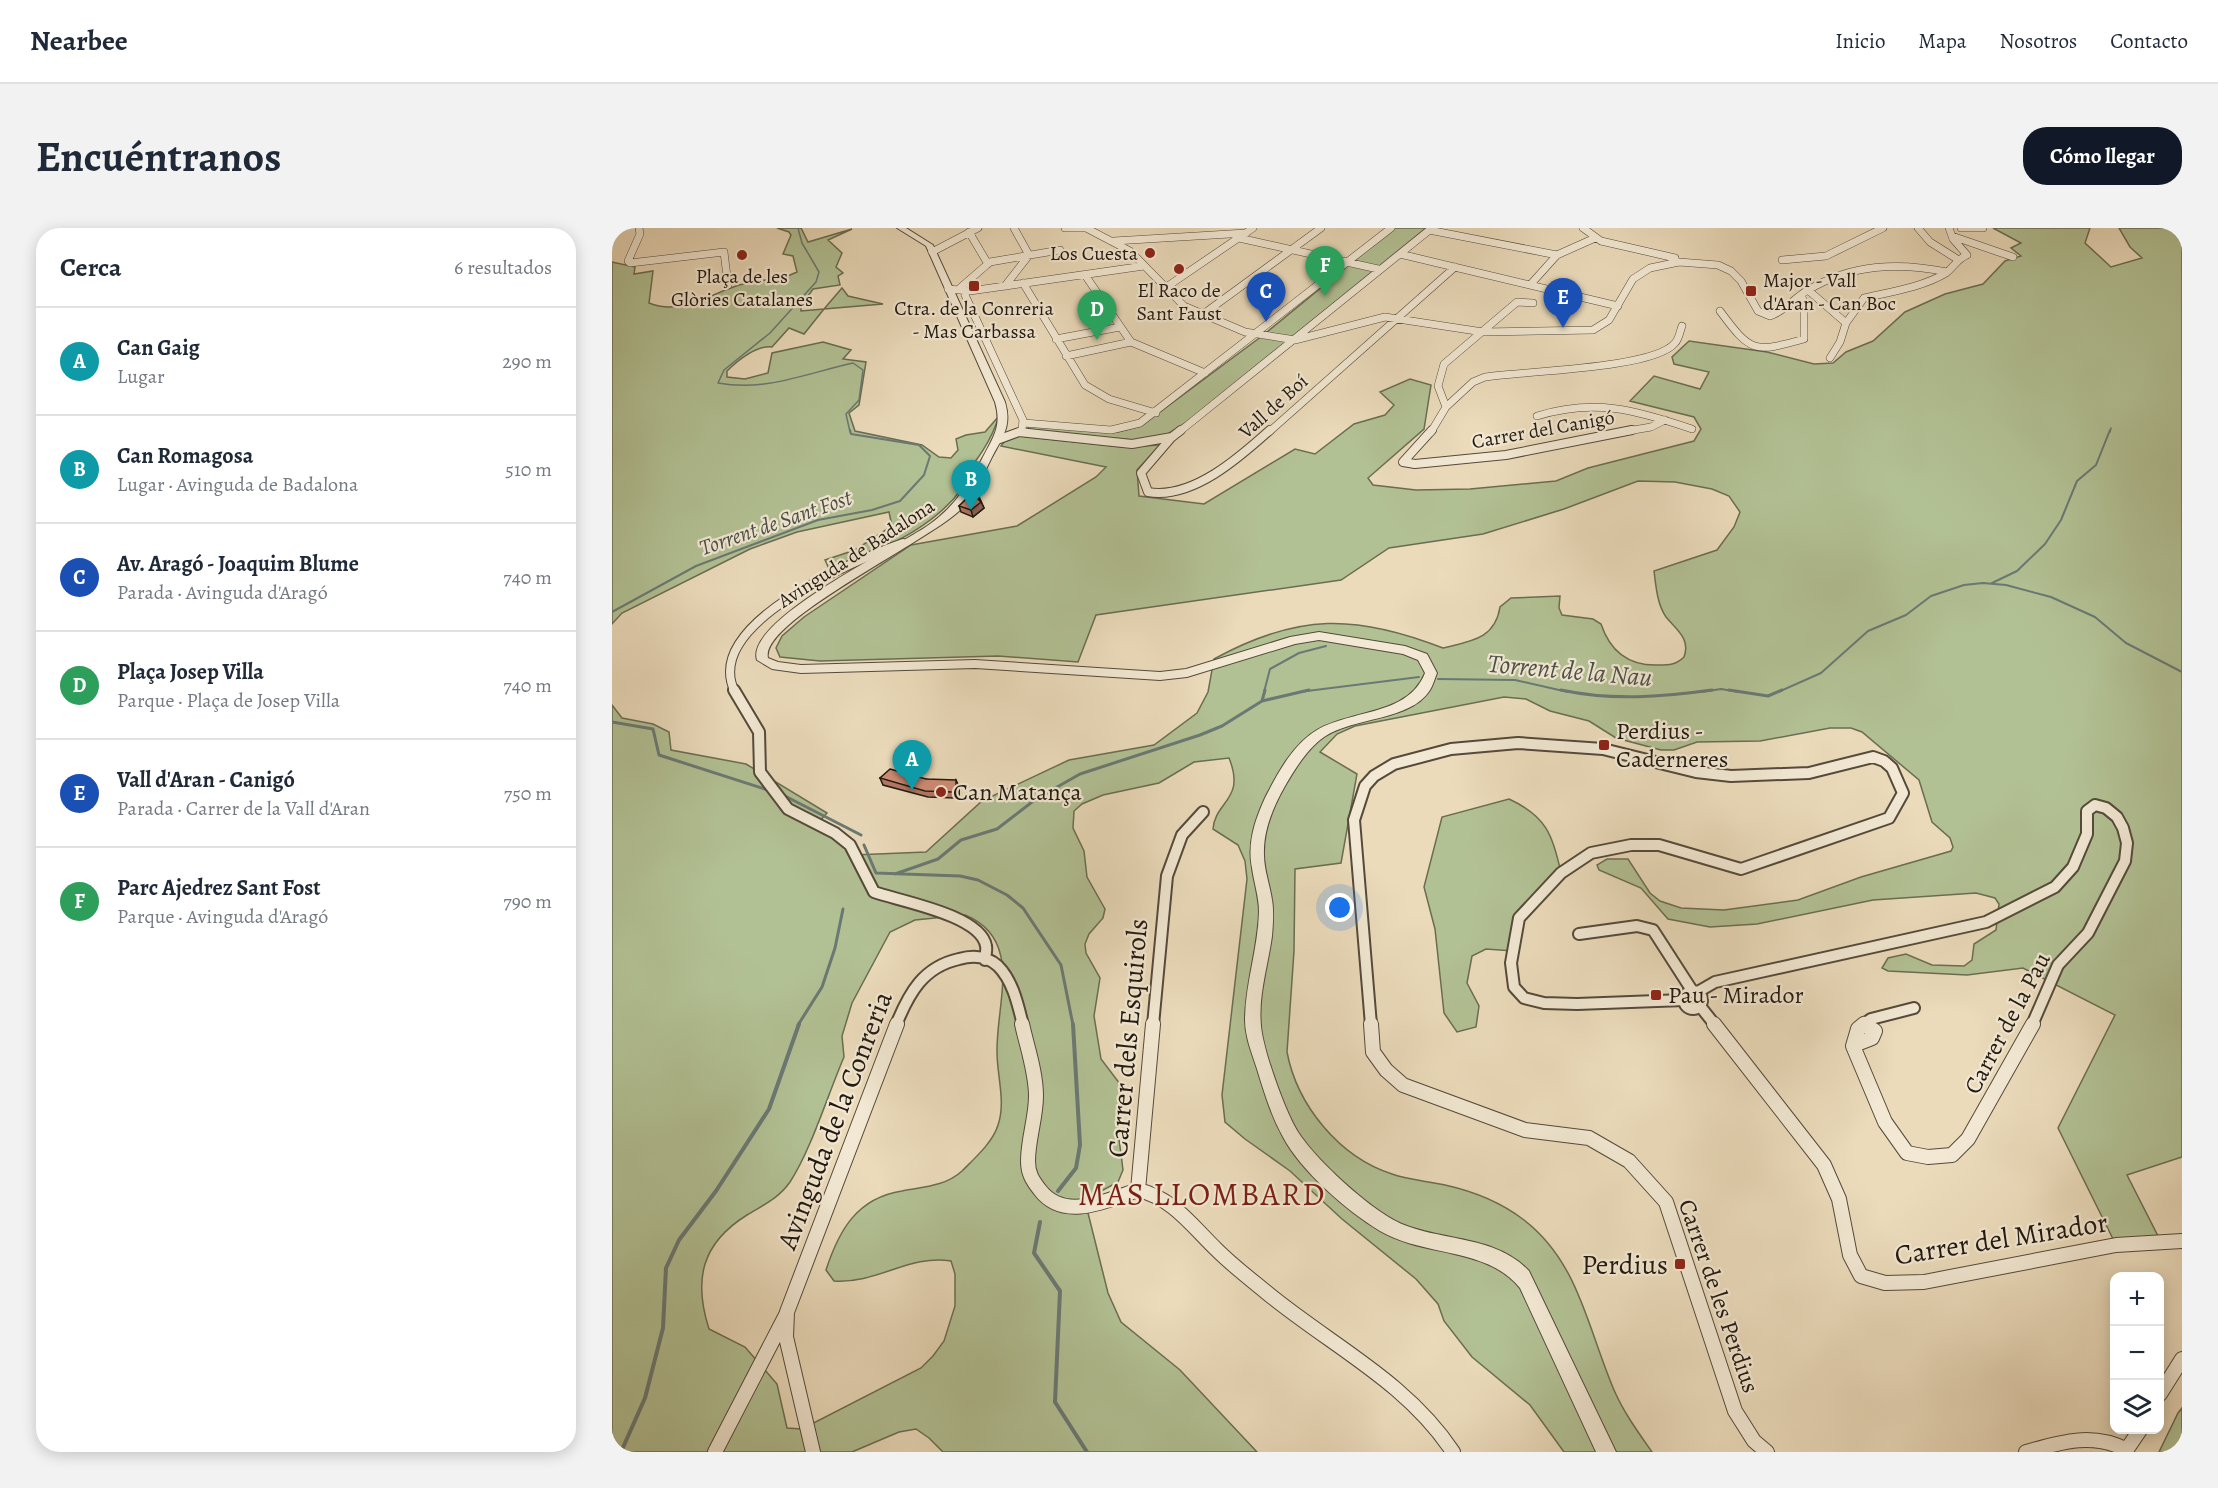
<!DOCTYPE html>
<html lang="es">
<meta charset="utf-8">
<style>
:root{--surface:#fff;--page:#f2f2f3;--text:#1f2937;--muted:#747a83;--line:#e0e1e3;--accent:#111827}
body{margin:0;font-family:Alegreya,serif;background:var(--page);color:var(--text)}
.controls{position:absolute;right:18px;bottom:18px;display:grid;overflow:hidden;border-radius:12px;box-shadow:0 3px 15px #0003}
.controls button{width:54px;height:54px;display:grid;place-items:center;padding:0;border:0;border-bottom:2px solid var(--line);background:var(--surface);color:var(--text);font:30px sans-serif}
.you{position:absolute;left:728px;top:680px;width:21px;height:21px;margin:-15px;border:4px solid #fff;border-radius:50%;background:#1a73e8;box-shadow:0 0 0 9px #1a73e833}
.badge{display:grid;place-items:center;width:39px;height:39px;border-radius:50%;background:var(--accent);color:#fff;font-size:20px;font-weight:700}
.pin{position:absolute;translate:-50% -50px;filter:drop-shadow(0 2px 3px #0008)}
.pin::after{content:'';position:absolute;top:32px;width:21px;height:18px;background:inherit;clip-path:polygon(0 0,100% 0,50% 100%)}
.list{margin:0;padding:0;list-style:none}
h2{display:flex;justify-content:space-between;align-items:center;height:78px;margin:0;padding:0 24px;font-size:26px}
h2 small{font-size:20px;font-weight:400;color:var(--muted)}
.list li{display:grid;grid-template-columns:39px 1fr auto;gap:18px;align-items:center;box-sizing:border-box;height:108px;padding:0 24px;border-top:2px solid var(--line)}
.list b{display:block;font-size:22px;white-space:nowrap}
.list p{margin:0;font-size:20px;white-space:nowrap;color:var(--muted)}
.list em{font-size:20px;font-style:normal;color:var(--muted)}
.icon{flex:none;width:33px;height:33px;fill:none;stroke:currentColor;stroke-width:2;stroke-linecap:round;stroke-linejoin:round}
.map{position:relative;flex:none;width:1570px;height:1224px;overflow:hidden;border-radius:24px}
header{display:flex;align-items:center;gap:36px;box-sizing:border-box;height:84px;padding:0 30px;background:var(--surface);border-bottom:2px solid var(--line)}
header strong{font-size:28px}
nav{display:flex;gap:33px;margin-inline-start:auto;font-size:21px}
.intro{display:flex;align-items:center;justify-content:space-between;box-sizing:border-box;height:144px;padding:0 36px}
h1{margin:0;font-size:42px}
.button{padding:15px 27px;border-radius:24px;background:var(--accent);color:#fff;font-size:21px;font-weight:700}
main{display:flex;gap:36px;padding:0 36px}
aside{flex:1;background:var(--surface);border-radius:24px;box-shadow:0 3px 15px #0003}
.map>svg:first-child{display:block}
.green{fill:#b2c194;stroke:#6a6d52;stroke-width:1.5;fill-rule:evenodd}
.lines{fill:none;stroke-linecap:round;stroke-linejoin:round}
.stream-far3{stroke:#6a7974;stroke-width:1.5}
.stream-far2{stroke:#6a7974;stroke-width:2}
.stream-far1{stroke:#6a7974;stroke-width:3}
.stream{stroke:#6a7974;stroke-width:4}
.minor-far3-casing{stroke:#544a3b;stroke-width:8}
.minor-far2-casing{stroke:#544a3b;stroke-width:10}
.minor-far1-casing{stroke:#544a3b;stroke-width:14}
.minor-casing{stroke:#544a3b;stroke-width:16}
.tertiary-casing{stroke:#544a3b;stroke-width:2}
.minor-far3{stroke:#f2e8d3;stroke-width:7}
.minor-far2{stroke:#f2e8d3;stroke-width:8}
.minor-far1{stroke:#f2e8d3;stroke-width:10}
.minor{stroke:#f2e8d3;stroke-width:14}
.tertiary{fill:#f2e8d3;fill-rule:evenodd}
.wall{fill:#b27865;stroke:#221910;stroke-width:1.5}
.shaded-wall{fill:#916252;stroke:#221910;stroke-width:1.5}
.building{fill:#cf8c75;stroke:#221910;stroke-width:1.5}
.poi-dot{fill:#8f2418;stroke:#f2e8d3;stroke-width:2}
.labels{text-anchor:middle;stroke-width:4.5;stroke-linejoin:round;paint-order:stroke}
.far-poi-label{font-size:20px;fill:#221910;stroke:#f2e8d3}
.far-street-label{font-size:20px;fill:#221910;stroke:#f2e8d3}
.far-water-label{font-size:22px;font-style:italic;fill:#4c514a;stroke:#f2e8d3}
.poi-label{font-size:24px;fill:#221910;stroke:#f2e8d3;text-anchor:start}
.street-label{font-size:24px;fill:#221910;stroke:#f2e8d3}
.water-label{font-size:26px;font-style:italic;fill:#4c514a;stroke:#f2e8d3}
.near-street-label{font-size:28px;fill:#221910;stroke:#f2e8d3}
.near-poi-label{font-size:28px;fill:#221910;stroke:#f2e8d3;text-anchor:end}
.near-neighbourhood-label{font-size:32px;letter-spacing:1.5px;fill:#7a1f14;stroke:#f2e8d3}
</style>
<header>
<strong>Nearbee</strong>
<nav><a>Inicio</a><a>Mapa</a><a>Nosotros</a><a>Contacto</a></nav>
</header>
<div class="intro"><h1>Encuéntranos</h1><a class="button">Cómo llegar</a></div>
<main>
<aside>
<h2>Cerca<small>6 resultados</small></h2>
<ul class="list">
<li><span class="badge" style="background:#0f9aa8">A</span><div><b>Can Gaig</b><p>Lugar</p></div><em>290 m</em></li>
<li><span class="badge" style="background:#0f9aa8">B</span><div><b>Can Romagosa</b><p>Lugar · Avinguda de Badalona</p></div><em>510 m</em></li>
<li><span class="badge" style="background:#1a4fb4">C</span><div><b>Av. Aragó - Joaquim Blume</b><p>Parada · Avinguda d'Aragó</p></div><em>740 m</em></li>
<li><span class="badge" style="background:#2e9e5b">D</span><div><b>Plaça Josep Villa</b><p>Parque · Plaça de Josep Villa</p></div><em>740 m</em></li>
<li><span class="badge" style="background:#1a4fb4">E</span><div><b>Vall d'Aran - Canigó</b><p>Parada · Carrer de la Vall d'Aran</p></div><em>750 m</em></li>
<li><span class="badge" style="background:#2e9e5b">F</span><div><b>Parc Ajedrez Sant Fost</b><p>Parque · Avinguda d'Aragó</p></div><em>790 m</em></li>
</ul>
</aside>
<div class="map">
<svg width="1570" height="1224" viewBox="0 0 1570 1224">
<rect width="100%" height="100%" fill="#ebdbbb"/>
<filter id="stains"><feTurbulence type="fractalNoise" baseFrequency=".00333" numOctaves="4"/><feColorMatrix values="0 0 0 0 .2 0 0 0 0 .09 0 0 0 0 .02 0 0 0 .5 -.17"/></filter>
<radialGradient id="worn" r=".72"><stop offset=".6" stop-color="#630" stop-opacity="0"/><stop offset="1" stop-color="#630" stop-opacity=".3"/></radialGradient>
<!-- green -->
<path class="green" d="M165,0H189L196,14L240,1L216,12L230,25L224,39L231,45L226,48L228,57L201,61L189,78V83L212,81L230,60L236,68L271,76L212,81L192,106L177,100L160,119C145,117 126,132 115,143V149L133,151L156,145L160,125L211,114L239,122L231,131L254,134L247,177L237,185L243,203L310,217L327,229L339,230L346,222L344,211L354,207L373,204L387,188C379,214 365,232 348,253L349,262C317,304 265,322 219,345L213,332L243,322L280,298L277,284L185,304L138,321L10,385L0,396V34L23,39L22,46L41,43L37,75C69,88 98,66 127,57C144,53 162,51 178,47L185,44L181,28L171,26L179,7L177,4Z
M782,0H814L578,192L551,209L534,213L415,203L417,198L506,204L529,198L650,108Z
M1381,0H1478L1473,15L1499,39L1530,30L1518,19L1507,0H1570V929L1515,947L1547,1010L1504,1017L1446,900L1503,787L1411,740L1355,747L1276,743L1270,740L1276,730L1294,726L1320,737L1352,738L1360,732L1362,716L1384,702L1387,676L1383,670L1364,665L1261,672L1145,696L1098,699L1056,691L1029,660L987,642L985,637L995,631H1016L1038,665L1048,673L1069,680L1112,682L1186,672L1249,649L1339,623L1341,619L1338,610L1320,594L1307,552L1250,504L1239,500H1218L1148,513L1085,514L1062,522H1049L1004,510L977,493L938,483L914,471L892,469L743,498L725,506L708,524L745,546L729,635L683,641L682,723L675,824C685,877 727,929 780,946C797,952 815,953 833,957C860,963 890,975 912,992C967,1034 976,1102 1002,1162C1012,1185 1026,1204 1040,1224H952L918,1177L860,1129L832,1093L826,1076L804,1051L730,991L678,943L633,911L613,894L610,867L635,651L633,633L626,617L601,601C603,573 634,572 617,530L582,534L547,555L491,567L470,576L462,583L461,600L472,623L475,649L493,681L491,690L477,706L473,716L474,725L488,750L482,788L489,831L508,856L506,903L511,942L506,954L480,968L475,981L496,1065L509,1094L568,1142L645,1224H331L317,1210L304,1201L287,1204L240,1224H0V477L10,490L41,496L57,504L59,522L134,536L215,585L207,594L241,627L314,624L370,573L457,532L542,517L585,485L596,464L602,431C686,385 744,386 831,420C859,413 883,411 888,379L899,370L948,368L947,380L950,387L981,391L989,396C998,423 1017,438 1046,437C1057,437 1064,437 1072,429C1079,411 1064,401 1054,389C1045,376 1044,358 1042,343L1105,322L1122,299L1128,284L1117,268L1100,261L1063,254L1026,253L952,281L871,306L777,320L729,352L484,387L466,434L386,428L208,433L168,429L164,420L170,408L192,389L299,317L405,298L484,249L494,239L389,218L392,214L408,208L511,219L548,217L525,242L527,268L592,276L683,221L703,226L742,196L773,187L782,177L768,164L798,151L819,157L812,201L756,250L761,257L804,262L858,261L944,253L976,240L1082,213L1089,201L1082,189L1018,173L1042,148L1088,161L1097,144L1062,136L1060,129L1077,113L1155,124L1202,136L1221,135L1234,124L1261,113L1293,84L1333,66L1371,56L1393,33L1409,28L1399,20L1409,15ZM353,687C412,711 384,775 385,824C385,848 394,874 386,897C381,914 363,930 350,943C334,958 311,959 290,963C245,970 227,1002 214,1042L222,1053C265,1056 298,1026 339,1033L343,1046V1078L332,1113L321,1128L309,1140L190,1201L175,1200L165,1156L133,1119L97,1101C81,1051 90,1015 135,987C151,977 166,971 178,954C199,922 216,866 232,829L230,808L240,775L278,704L303,692Z
M897,571C934,588 941,607 949,645L907,691L901,723L874,721L860,728L855,755L867,778L864,799L845,804L832,785L823,701L812,659L830,589Z
M1570,1180V1224H1547L1566,1185Z"/>
<g class="lines">
<!-- stream-far3 -->
<path class="stream-far3" d="M186,0L190,15L207,44L204,54L158,105L112,142L106,155C154,164 195,145 241,135L251,142L247,172L234,186L238,204
M1498,204L1499,200"/>
<!-- stream-far2 -->
<path class="stream-far2" d="M1380,355L1405,343L1433,316L1449,292L1465,253L1484,237L1498,202
M0,384L84,338L206,292L260,282L288,273L312,247L318,228L307,217L239,206L238,202
M826,451L903,452L956,464
M652,464L658,441L687,425L714,418
M687,464L807,449
M1089,464L1109,461L1127,464
M1166,464L1209,445L1256,403L1294,387L1319,368L1352,357L1371,355L1394,357L1439,369L1483,389L1514,415L1570,444"/>
<!-- stream-far1 -->
<path class="stream-far1" d="M949,462C1000,473 1050,469 1100,462
M1117,462L1156,468L1170,462
M650,473L653,462
M0,494L41,501L47,527L159,563
M171,567L249,607
M252,617L264,645L348,648L366,652L395,667L411,680L449,737L461,797
M283,646L326,631L349,612L385,601L424,571L468,546L588,507L610,498L650,473L697,462
M186,797L210,759L223,720L231,681"/>
<!-- stream -->
<path class="stream" d="M446,963L464,940L468,917L461,796
M428,994L422,1025L448,1063L443,1174L475,1224
M9,1224L33,1170L51,1100L54,1040L67,1012L104,963L157,881L187,796"/>
<defs>
<path id="minor-far3" d="M27,0L28,6L16,33L18,35L112,24L116,57
M453,0H474
M474,0L518,23L572,78L633,104L683,112L773,89L871,104L981,102L997,92L1021,51L1038,40L1067,34L1106,37L1119,43L1129,53L1146,83L1158,88C1173,83 1182,70 1196,62C1240,36 1286,34 1335,44
M971,0L989,13L1063,30
M1306,0L1318,14L1345,31
M1349,0H1371
M817,2L945,27
M357,4L376,36
M1340,8L1401,29
M627,10L766,41
M502,13L634,5
M320,24L366,0
M788,26L1006,78
M1170,32L1214,28L1271,0
M473,47L519,114L593,145
M411,55L473,157L497,171L544,185
M918,57L945,27L983,10
M393,58L417,27L402,0
M348,60L378,34L448,22
M553,60L641,0
M336,61L358,63L532,38
M1196,62L1234,95L1228,114L1218,130
M353,67L411,192L410,201
M1108,83C1139,125 1142,125 1192,111V74L1189,67
M590,87L709,0
M1234,95L1252,70C1278,64 1311,59 1334,45C1342,39 1345,31 1355,27L1341,11L1337,0
M444,111L508,99
M454,128L519,114
M834,179L861,154L873,149C910,143 1042,141 1063,115C1067,111 1068,103 1070,98
M925,188C983,170 1024,182 1080,201
M412,195L499,202L528,195L779,0
M567,204L820,0
M657,204L843,39
M819,204L834,179L826,158L832,136L905,74L921,75
M1010,204L1039,199L1053,192"/>
<path id="minor-far2" d="M820,202L791,234L803,236L894,227L1020,202
M559,210L529,245L536,264C580,272 628,229 658,202
M385,212L407,204L520,216L560,209L569,202
M123,464C89,396 243,332 291,315"/>
<path id="minor-far1" d="M122,462L147,504L148,544L176,581L223,605L238,617L262,664C287,673 369,687 374,718C375,722 373,728 373,732
M967,706L1025,698L1041,702L1081,764
M1072 772a9 9 0 1 1 18 0a9 9 0 1 1-18 0Z
M1084,765L1103,754L1374,694L1443,659L1461,639L1475,606V583L1483,577L1494,580L1505,589L1511,600L1515,615L1513,633L1476,705L1446,737L1420,797
M1088,778L1103,797
M1252,796L1259,791L1302,780
M284,797C297,765 311,739 347,731C361,727 375,728 386,738C401,753 406,777 411,797
M541,797L555,648L570,607L591,584
M759,797L742,592L753,558L762,548L782,536L839,521L906,515L991,521L1084,544L1119,548L1197,545L1261,529L1272,533L1280,540L1291,565L1277,590L1129,641L1047,617H1019L979,625L949,645L907,690L899,735L902,759L912,770L932,775L965,776L1072,772
M1251,797H1256"/>
<path id="minor" d="M410,796C415,819 424,844 424,868C424,890 416,911 416,933C416,945 420,952 428,962C452,994 496,972 526,962
M541,796L526,962C561,970 580,998 605,1022C620,1037 637,1050 654,1064C718,1117 794,1153 841,1224
M759,796L761,824L774,842L791,857L913,902L977,910L1017,933L1054,974L1123,1183L1142,1213L1155,1224
M1102,796L1212,937L1227,971L1238,1027L1249,1048L1273,1055L1312,1054L1504,1017L1570,1013
M1242,817L1260,810L1263,803L1252,796L1246,801L1241,818L1273,894L1295,925L1316,929L1340,927L1356,911L1421,796
M1548,1166L1570,1131
M103,1224L174,1087
M201,1224L174,1109L175,1084L285,796
M1414,1224C1449,1214 1481,1204 1515,1222
M1513,1224L1528,1202"/>
<path id="tertiary" d="M285,0H294L321,17L393,174C400,198 391,208 380,229C371,247 363,265 350,280C322,311 147,393 156,430L166,434L189,437L363,432L548,444L574,441L678,409L707,404L793,418L815,426L825,445C823,450 821,457 818,462C799,493 741,489 712,509C695,521 683,541 673,558C661,579 651,603 652,627C652,642 658,657 660,672C662,683 661,696 660,708C656,738 646,767 649,798C651,822 673,883 686,904C705,933 763,987 795,998C835,1013 886,1009 917,1043L1004,1224H984L908,1060C875,1019 812,1029 768,1003C735,983 689,943 671,909C659,887 652,864 645,841C640,825 633,809 633,792C633,756 646,721 647,684C647,669 642,655 640,640C635,615 643,592 653,570C665,546 682,515 705,502C741,481 796,488 813,445L806,432L791,426L707,412L683,416L575,449L548,452L363,440L189,445L160,441L145,432C132,392 288,318 318,296C343,278 357,256 371,229C382,208 390,198 383,174L314,18Z"/>
</defs>
<!-- minor-far3 casing -->
<use href="#minor-far3" class="minor-far3-casing"/>
<!-- minor-far2 casing -->
<use href="#minor-far2" class="minor-far2-casing"/>
<!-- minor-far1 casing -->
<use href="#minor-far1" class="minor-far1-casing"/>
<!-- minor casing -->
<use href="#minor" class="minor-casing"/>
<!-- tertiary casing -->
<use href="#tertiary" class="tertiary-casing"/>
<!-- minor-far3 -->
<use href="#minor-far3" class="minor-far3"/>
<!-- minor-far2 -->
<use href="#minor-far2" class="minor-far2"/>
<!-- minor-far1 -->
<use href="#minor-far1" class="minor-far1"/>
<!-- minor -->
<use href="#minor" class="minor"/>
<!-- tertiary -->
<use href="#tertiary" class="tertiary"/>
</g>
<!-- wall -->
<path class="wall" d="M367,269L372,280L361,289L349,284L347,278Z
M268,550L314,551L347,558V568L343,570L316,569L271,557Z"/>
<!-- shaded-wall -->
<path class="shaded-wall" d="M367,269L372,280L361,289L359,282Z
M344,552L347,558V568L343,570L340,564Z"/>
<!-- building -->
<path class="building" d="M359,266L367,269L366,271L369,274L359,282L347,278Z
M278,541L314,551L344,552V562L340,564L313,563L268,550Z"/>
<!-- markers -->
<g class="poi-dot">
<circle cx="538" cy="25" r="6"/>
<circle cx="130" cy="27" r="6"/>
<circle cx="567" cy="41" r="6"/>
<rect x="356" y="52" width="12" height="12" rx="3"/>
<rect x="1133" y="57" width="12" height="12" rx="3"/>
<rect x="986" y="511" width="12" height="12" rx="3"/>
<circle cx="329" cy="564" r="6"/>
<rect x="1038" y="761" width="12" height="12" rx="3"/>
<rect x="1062" y="1030" width="12" height="12" rx="3"/>
</g>
<g class="labels">
<!-- far-poi labels -->
<g class="far-poi-label">
<text x="526" y="32" text-anchor="end">Los Cuesta</text>
<text x="130" y="55">Plaça de les<tspan x="130" dy="23">Glòries Catalanes</tspan></text>
<text x="1151" y="59" text-anchor="start">Major - Vall<tspan x="1151" dy="23">d'Aran - Can Boc</tspan></text>
<text x="567" y="69">El Raco de<tspan x="567" dy="23">Sant Faust</tspan></text>
<text x="362" y="87">Ctra. de la Conreria<tspan x="362" dy="23">- Mas Carbassa</tspan></text>
</g>
<!-- far-street labels -->
<g class="far-street-label">
<text transform="translate(661 178) rotate(-42)" y="7">Vall de Boí</text>
<text transform="translate(931 201) rotate(-10)" y="7">Carrer del Canigó</text>
<text transform="translate(244 325) rotate(-33)" y="7">Avinguda de Badalona</text>
</g>
<!-- far-water labels -->
<g class="far-water-label">
<text transform="translate(163 294) rotate(-19)" y="8">Torrent de Sant Fost</text>
</g>
<!-- poi labels -->
<g class="poi-label">
<text x="1004" y="511">Perdius -<tspan x="1004" dy="28">Caderneres</tspan></text>
<text x="341" y="572">Can Matança</text>
<text x="1056" y="775">Pau - Mirador</text>
</g>
<!-- street labels -->
<g class="street-label">
<text transform="translate(1395 795) rotate(-62)" y="8">Carrer de la Pau</text>
<text transform="translate(1107 1068) rotate(71)" y="8">Carrer de les Perdius</text>
</g>
<!-- water labels -->
<g class="water-label">
<text transform="translate(958 442) rotate(5)" y="9">Torrent de la Nau</text>
</g>
<!-- near-street labels -->
<g class="near-street-label">
<text transform="translate(515 810) rotate(-85)" y="10">Carrer dels Esquirols</text>
<text transform="translate(222 892) rotate(-69)" y="10">Avinguda de la Conreria</text>
<text transform="translate(1389 1010) rotate(-9)" y="10">Carrer del Mirador</text>
</g>
<!-- near-poi labels -->
<g class="near-poi-label">
<text x="1056" y="1046">Perdius</text>
</g>
<!-- near-neighbourhood labels -->
<g class="near-neighbourhood-label">
<text x="590" y="977">MAS LLOMBARD</text>
</g>
</g>
<rect width="100%" height="100%" filter="url(#stains)"/>
<rect width="100%" height="100%" fill="url(#worn)"/>
</svg>
<div class="controls">
<button>+</button>
<button>−</button>
<button><svg class="icon" aria-label="layers" viewBox="0 0 24 24"><path d="M12 4l9 5-9 5-9-5zM3 14l9 5 9-5"/></svg></button>
</div>
<div class="you"></div>
<div class="pin badge" style="left:300px;top:562px;background:#0f9aa8">A</div>
<div class="pin badge" style="left:359px;top:282px;background:#0f9aa8">B</div>
<div class="pin badge" style="left:654px;top:94px;background:#1a4fb4">C</div>
<div class="pin badge" style="left:485px;top:112px;background:#2e9e5b">D</div>
<div class="pin badge" style="left:951px;top:100px;background:#1a4fb4">E</div>
<div class="pin badge" style="left:713px;top:68px;background:#2e9e5b">F</div>
</div>
</main>
